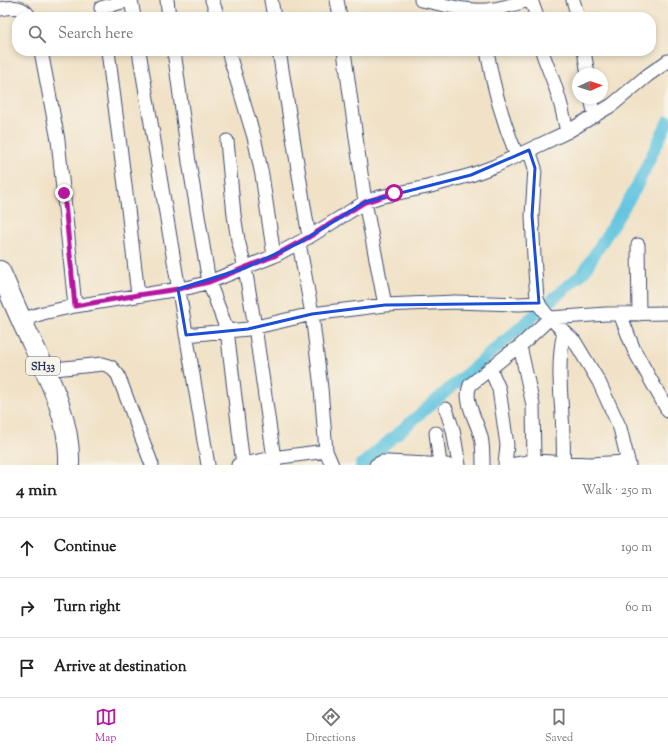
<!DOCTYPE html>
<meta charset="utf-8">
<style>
:root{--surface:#fff;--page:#f6f6f6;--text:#222;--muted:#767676;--line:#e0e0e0;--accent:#b5179e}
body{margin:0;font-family:"Sorts Mill Goudy",serif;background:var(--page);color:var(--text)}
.compass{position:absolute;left:572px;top:68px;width:36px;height:36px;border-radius:50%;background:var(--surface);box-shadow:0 2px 6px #0003;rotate:87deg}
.stop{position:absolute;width:12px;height:12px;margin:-9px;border:3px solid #b5179e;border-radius:50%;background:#fff}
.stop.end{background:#b5179e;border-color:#fff;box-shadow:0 1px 4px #0008}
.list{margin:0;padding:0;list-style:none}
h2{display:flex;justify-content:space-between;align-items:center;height:52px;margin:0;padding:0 16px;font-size:17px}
h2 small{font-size:13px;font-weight:400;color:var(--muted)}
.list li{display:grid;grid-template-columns:26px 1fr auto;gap:12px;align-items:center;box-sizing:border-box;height:60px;padding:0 16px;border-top:1px solid var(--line)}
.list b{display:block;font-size:15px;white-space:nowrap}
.list em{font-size:13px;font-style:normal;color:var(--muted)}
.icon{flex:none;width:22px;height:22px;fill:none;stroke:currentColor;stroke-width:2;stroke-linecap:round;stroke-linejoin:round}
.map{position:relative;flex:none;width:668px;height:465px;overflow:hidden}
.search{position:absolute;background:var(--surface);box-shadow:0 2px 6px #0003;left:12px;right:12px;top:12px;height:44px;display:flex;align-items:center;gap:10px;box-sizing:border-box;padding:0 14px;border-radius:16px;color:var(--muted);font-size:15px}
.sheet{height:232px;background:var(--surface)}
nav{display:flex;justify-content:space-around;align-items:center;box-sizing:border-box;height:56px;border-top:1px solid var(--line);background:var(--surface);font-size:11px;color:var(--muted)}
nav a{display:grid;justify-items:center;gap:2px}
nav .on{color:var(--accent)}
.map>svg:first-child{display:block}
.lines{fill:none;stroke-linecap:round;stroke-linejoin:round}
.canal{stroke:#62c5e0;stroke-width:12}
.minor-casing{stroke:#3b4a6e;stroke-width:15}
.primary-casing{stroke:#3b4a6e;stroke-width:22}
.minor{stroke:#fff;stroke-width:13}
.primary{stroke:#fff;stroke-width:20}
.route{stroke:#b5179e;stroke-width:5}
.marked{fill:none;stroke:#1d4ed8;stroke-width:3;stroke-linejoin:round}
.labels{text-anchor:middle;stroke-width:4;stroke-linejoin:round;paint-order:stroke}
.shield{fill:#f7f3e8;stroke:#5d6a87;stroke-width:1}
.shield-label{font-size:11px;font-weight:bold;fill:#1b2f5e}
</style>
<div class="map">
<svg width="668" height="465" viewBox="0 0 668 465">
<rect width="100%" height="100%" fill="#f7f3e8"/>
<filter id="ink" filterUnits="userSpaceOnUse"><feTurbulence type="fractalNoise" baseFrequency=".025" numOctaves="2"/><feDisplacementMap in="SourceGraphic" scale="8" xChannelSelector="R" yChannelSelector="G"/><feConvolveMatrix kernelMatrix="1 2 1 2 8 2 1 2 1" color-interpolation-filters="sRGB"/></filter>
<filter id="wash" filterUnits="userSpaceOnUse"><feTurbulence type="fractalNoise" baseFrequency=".012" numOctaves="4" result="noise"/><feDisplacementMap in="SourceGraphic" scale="16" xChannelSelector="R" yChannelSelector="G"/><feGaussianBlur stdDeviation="0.9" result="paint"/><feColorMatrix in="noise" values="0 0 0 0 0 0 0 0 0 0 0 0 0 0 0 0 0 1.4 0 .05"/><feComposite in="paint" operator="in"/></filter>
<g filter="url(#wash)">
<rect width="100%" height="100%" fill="#f1e2c7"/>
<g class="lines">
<!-- canal -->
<path class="canal" d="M361,465L583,273L636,188L668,121"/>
</g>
</g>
<g filter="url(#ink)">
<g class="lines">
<defs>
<path id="minor" d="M131,0L134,17
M167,0L169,17
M212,0L218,17
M271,0L274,17
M337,0L340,17
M421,0C435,2 449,7 464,9C486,13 507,7 528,0
M531,0L537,17
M573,0L578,17
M101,8L129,0
M0,9C13,7 22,5 30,17
M41,51L58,140L75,306
M108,51L128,209L138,295
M139,51L208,465
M174,51L189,162L209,282L227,330L243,465
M228,51L254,137L262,175L274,256
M279,51L309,237
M344,51L365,202L385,305
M487,51C493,87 503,122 517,156
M542,51C546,64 552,76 556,89C561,103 564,117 567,132
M584,51L588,74
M591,98L595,116
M227,141L234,215L238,240L245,268L255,327L275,465
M529,150L535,168L532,216L534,257L537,299L540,306L547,315L575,342L599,382L620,428L629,465
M299,243L312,314L321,388L326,451L332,465
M638,245L639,314
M620,314L634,350L668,411
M21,320L43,313L75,306L191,287L209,282L274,256L309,237L365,202L379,197L427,187L471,175L495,166L529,150L567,132L612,105L648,75L668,61
M186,335L248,329L312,314L385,305L455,302L519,304L539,303
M520,346L533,405L534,461
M490,368L499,389L507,445L505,465
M45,370L103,364L111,367L118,375L152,465
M446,409L453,430L459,465
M436,433L440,464
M238,465L273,458L326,451
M376,465L382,462H388L447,465
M483,465C483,455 483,446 481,437C477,421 463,401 470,385L507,355L520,346L550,318L606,314L668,313
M510,465L534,461L589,464L628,462
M563,465C566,421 554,374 564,332"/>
<path id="primary" d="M0,271C9,291 17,311 26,330C46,372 71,417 69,465"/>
</defs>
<!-- minor casing -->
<use href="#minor" class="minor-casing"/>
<!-- primary casing -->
<use href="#primary" class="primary-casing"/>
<!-- minor -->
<use href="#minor" class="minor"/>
<!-- primary -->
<use href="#primary" class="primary"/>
</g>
</g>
<g class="lines" filter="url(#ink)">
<!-- route -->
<path class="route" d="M64,193L75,306L138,295L178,289L209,282L274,256L309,237L365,202L394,193"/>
</g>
<!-- marked area -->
<path class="marked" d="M529,150L535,168L532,216L539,303L385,305L312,314L248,329L186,335L178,289L245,268L299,243L365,202L471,175Z"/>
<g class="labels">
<!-- shield labels -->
<rect class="shield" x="26" y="357" width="34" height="18" rx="3"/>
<g class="shield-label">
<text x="43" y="370">SH33</text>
</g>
</g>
</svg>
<svg class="compass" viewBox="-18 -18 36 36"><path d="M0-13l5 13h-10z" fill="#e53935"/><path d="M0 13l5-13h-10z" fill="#767676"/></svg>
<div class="stop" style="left:394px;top:193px"></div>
<div class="stop end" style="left:64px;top:193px"></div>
<div class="search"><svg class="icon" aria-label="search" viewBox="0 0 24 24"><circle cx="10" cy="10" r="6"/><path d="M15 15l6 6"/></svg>Search here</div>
</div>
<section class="sheet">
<h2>4 min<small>Walk · 250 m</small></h2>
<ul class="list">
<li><svg class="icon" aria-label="ahead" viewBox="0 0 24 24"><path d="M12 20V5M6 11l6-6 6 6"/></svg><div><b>Continue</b></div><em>190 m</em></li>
<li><svg class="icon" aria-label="right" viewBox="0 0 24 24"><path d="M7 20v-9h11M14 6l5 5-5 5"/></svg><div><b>Turn right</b></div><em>60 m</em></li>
<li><svg class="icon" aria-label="arrive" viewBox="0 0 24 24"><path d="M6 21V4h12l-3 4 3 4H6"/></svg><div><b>Arrive at destination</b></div></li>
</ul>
</section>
<nav>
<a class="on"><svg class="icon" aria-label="map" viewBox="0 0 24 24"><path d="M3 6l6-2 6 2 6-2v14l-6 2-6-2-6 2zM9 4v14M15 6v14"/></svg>Map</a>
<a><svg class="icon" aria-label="directions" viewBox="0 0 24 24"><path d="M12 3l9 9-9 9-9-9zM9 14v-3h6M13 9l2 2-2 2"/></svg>Directions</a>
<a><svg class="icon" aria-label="saved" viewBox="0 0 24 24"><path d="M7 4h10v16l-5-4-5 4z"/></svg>Saved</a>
</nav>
